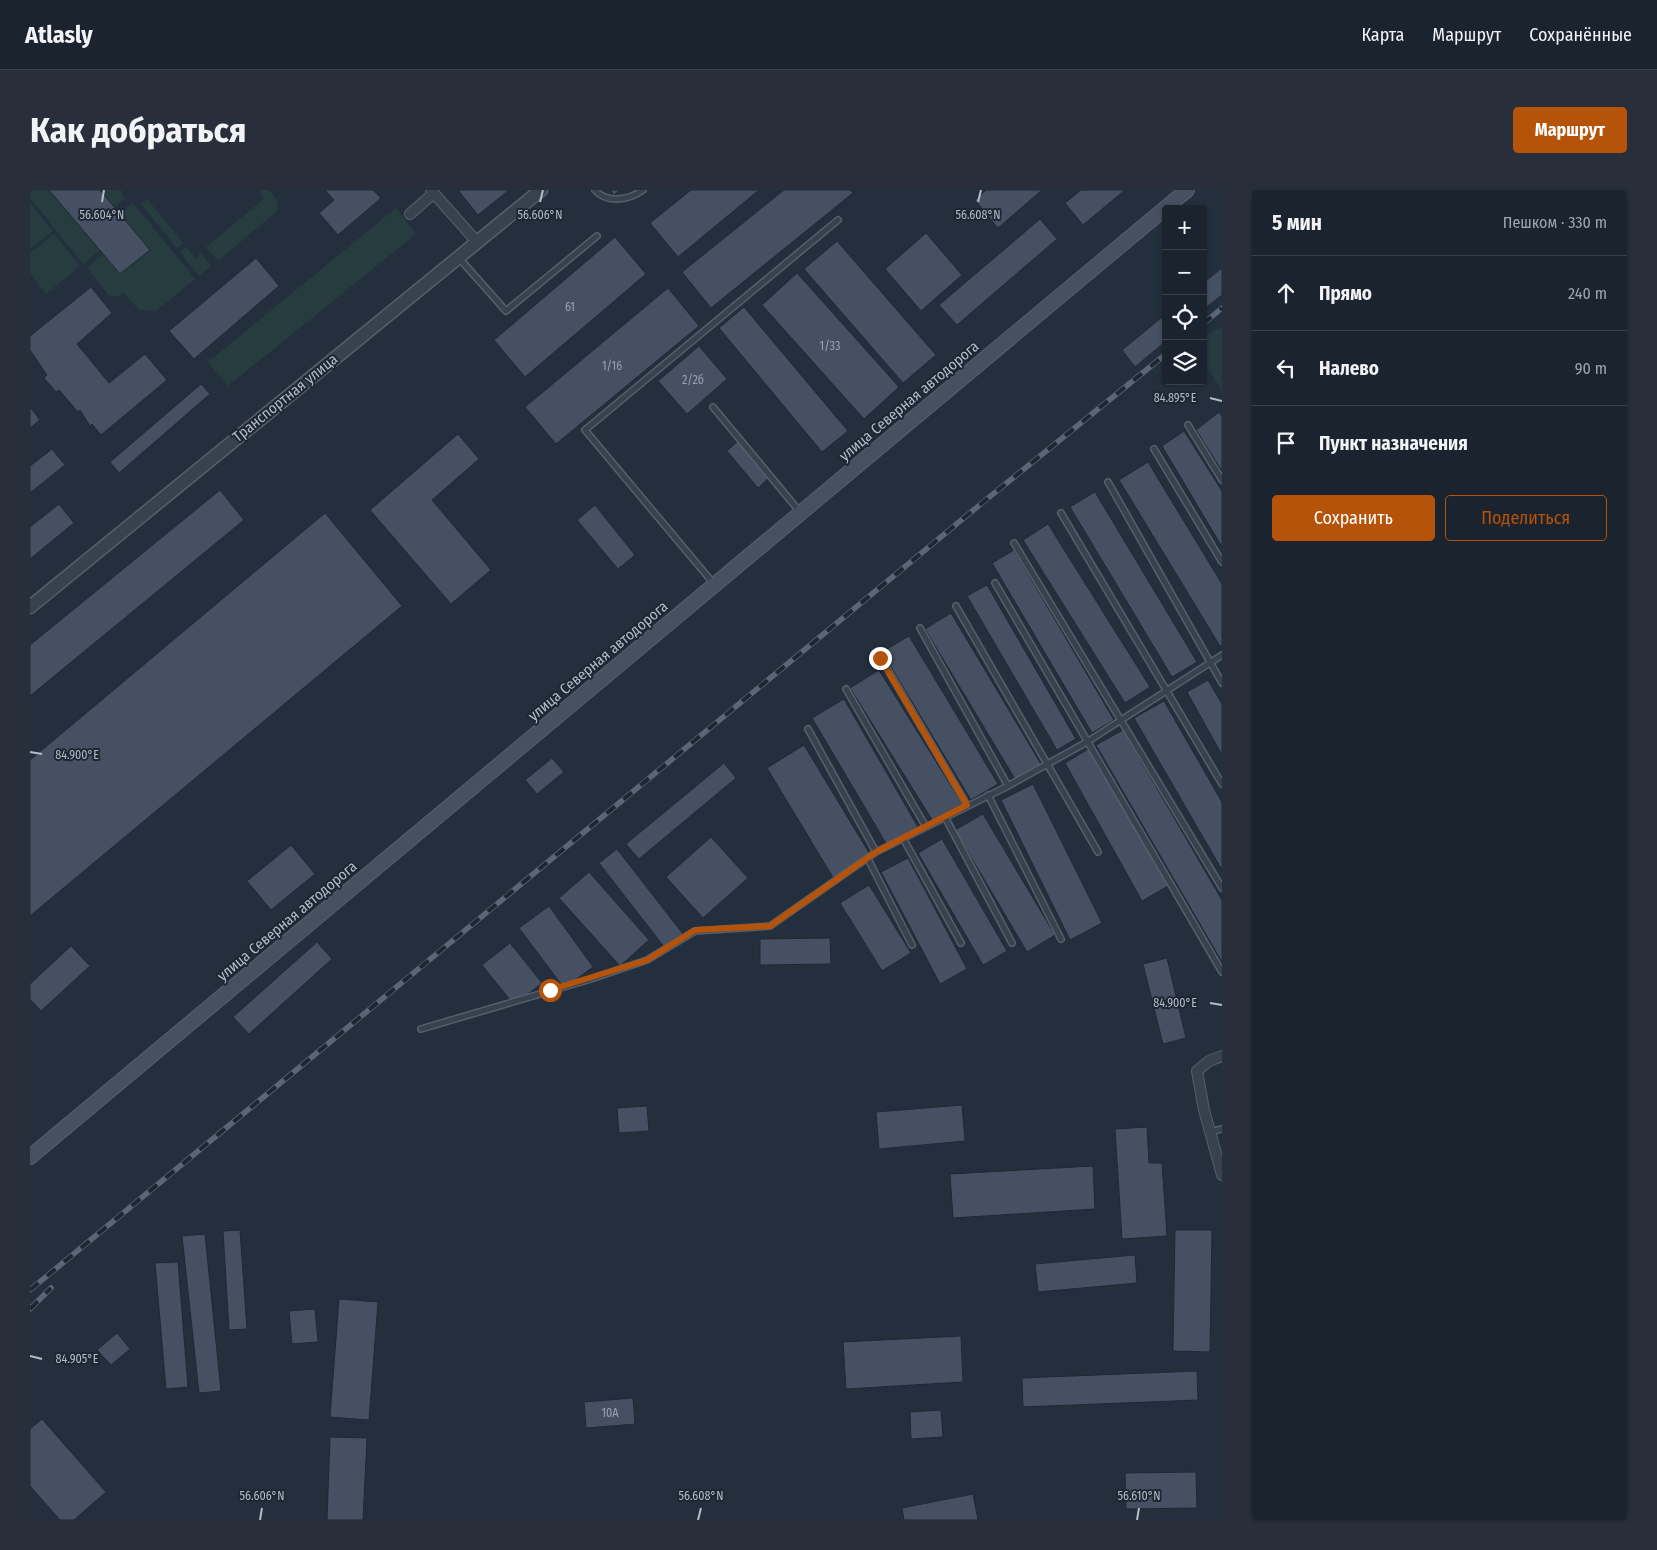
<!DOCTYPE html>
<html lang="ru">
<meta charset="utf-8">
<style>
:root{--surface:#1b232e;--page:#282f3a;--text:#f1f3f6;--muted:#a0a4aa;--line:#39404a;--accent:#b45309}
body{margin:0;font-family:"Fira Sans Condensed",sans-serif;background:var(--page);color:var(--text)}
.controls{position:absolute;right:15px;top:15px;display:grid;overflow:hidden;border-radius:5px;box-shadow:0 1px 4px #0004}
.controls button{width:45px;height:45px;display:grid;place-items:center;padding:0;border:0;border-bottom:1px solid var(--line);background:var(--surface);color:var(--text);font:25px sans-serif}
.stop{position:absolute;width:15px;height:15px;margin:-11px;border:4px solid #b45309;border-radius:50%;background:#fff}
.stop.end{background:#b45309;border-color:#fff;box-shadow:0 1px 5px #0008}
.list{margin:0;padding:0;list-style:none}
h2{display:flex;justify-content:space-between;align-items:center;height:65px;margin:0;padding:0 20px;font-size:21px}
h2 small{font-size:16px;font-weight:400;color:var(--muted)}
.list li{display:grid;grid-template-columns:32px 1fr auto;gap:15px;align-items:center;box-sizing:border-box;height:75px;padding:0 20px;border-top:1px solid var(--line)}
.list b{display:block;font-size:19px;white-space:nowrap}
.list em{font-size:16px;font-style:normal;color:var(--muted)}
.actions{display:flex;gap:10px;padding:15px 20px}
.actions a{flex:1;padding:11px 0;border:1px solid var(--accent);border-radius:5px;text-align:center;font-size:18px;color:var(--accent)}
.actions .main{background:var(--accent);color:#fff}
.icon{flex:none;width:28px;height:28px;fill:none;stroke:currentColor;stroke-width:2;stroke-linecap:round;stroke-linejoin:round}
.map{position:relative;flex:none;width:1192px;height:1330px;overflow:hidden;border-radius:5px}
header{display:flex;align-items:center;gap:30px;box-sizing:border-box;height:70px;padding:0 25px;background:var(--surface);border-bottom:1px solid var(--line)}
header strong{font-size:24px}
nav{display:flex;gap:28px;margin-inline-start:auto;font-size:18px}
.intro{display:flex;align-items:center;justify-content:space-between;box-sizing:border-box;height:120px;padding:0 30px}
h1{margin:0;font-size:35px}
.button{padding:12px 22px;border-radius:5px;background:var(--accent);color:#fff;font-size:18px;font-weight:700}
main{display:flex;gap:30px;padding:0 30px}
aside{flex:1;background:var(--surface);border-radius:5px;box-shadow:0 1px 4px #0004}
.map>svg:first-child{display:block}
.green{fill:#263c3f}
.building{fill:#455162;stroke:#1f2835}
.lines{fill:none;stroke-linecap:round;stroke-linejoin:round}
.service-casing{stroke:#565f6c;stroke-width:8}
.minor-casing{stroke:#565f6c;stroke-width:12}
.tertiary-casing{stroke:#565f6c;stroke-width:15}
.secondary-casing{stroke:#565f6c;stroke-width:16}
.service{stroke:#38414e;stroke-width:5}
.minor{stroke:#38414e;stroke-width:10}
.tertiary{stroke:#38414e;stroke-width:12}
.secondary{stroke:#465061;stroke-width:14}
.rail-casing{stroke:#5a6575;stroke-width:5.5}
.rail{stroke:#1d2633;stroke-width:4;stroke-dasharray:11;stroke-linecap:butt}
.route{stroke:#b45309;stroke-width:6}
.ticks{fill:none;stroke:#b4bcc9;stroke-width:2}
.labels{text-anchor:middle;stroke-width:4;stroke-linejoin:round;paint-order:stroke}
.number-label{font-size:12px;fill:#98a1af}
.street-label{font-size:15px;fill:#b4bcc9;stroke:#1d2633}
.ticks-label{font-size:12px;text-anchor:middle;fill:#b4bcc9;stroke:#1d2633;stroke-width:4;stroke-linejoin:round;paint-order:stroke}
</style>
<header>
<strong>Atlasly</strong>
<nav><a>Карта</a><a>Маршрут</a><a>Сохранённые</a></nav>
</header>
<div class="intro"><h1>Как добраться</h1><a class="button">Маршрут</a></div>
<main>
<div class="map">
<svg width="1192" height="1330" viewBox="0 0 1192 1330">
<rect width="100%" height="100%" fill="#242f3e"/>
<!-- green -->
<path class="green" d="M0,0H19L70,60L53,74L0,8Z
M70,0H91L95,8L84,18Z
M228,0H239L248,11L247,21L188,71L176,57L234,9Z
M117,9L153,53L147,58L111,14Z
M0,12L23,41L0,59Z
M101,14H104L165,89L126,121L109,120L94,103L86,107L79,105L57,78L73,64L91,84L120,60L89,23Z
M366,18L386,44L198,196L178,172Z
M24,44L50,76L16,104L0,83V63Z
M156,57L165,68L171,63L181,76L169,86L150,62Z
M1192,137V201L1173,170V147Z"/>
<!-- building -->
<path class="building" d="M19,0H70L120,60L90,84Z
M295,0H343L351,8L308,45L289,23L304,10Z
M428,0H479L448,25Z
M580,0H590L584,5Z
M661,0H729L648,67L620,33Z
M754,0H820L823,3L681,118L652,82Z
M956,0H1012L968,38L945,10Z
M1051,0H1095L1053,35L1035,13Z
M1010,29L1027,49L927,135L909,115Z
M896,43L932,85L891,121L855,79Z
M585,47L616,84L495,187L464,150Z
M807,51L906,165L873,193L774,79Z
M226,68L249,96L164,169L139,141Z
M1192,78V105L1173,120V93Z
M767,83L869,197L834,229L732,115Z
M61,97L82,123L47,154L79,193L115,164L137,190L71,245L62,234L60,236L50,220L48,222L29,200L26,202L14,188L17,185L0,160V146Z
M638,98L669,136L526,254L495,217Z
M714,117L818,241L792,262L689,138Z
M1136,124V151L1105,177L1092,160Z
M669,156L697,189L657,224L628,191Z
M171,194L180,204L89,283L80,272Z
M0,217L10,230L0,238Z
M1189,222L1192,227V281L1166,240Z
M1154,241L1192,301V357L1132,256Z
M428,244L449,269L402,310L461,380L421,414L340,320Z
M708,251L740,287L728,298L697,261Z
M22,259L35,275L0,303V276Z
M1118,272L1192,394V455L1190,456L1089,290Z
M190,300L214,330L0,506V455Z
M1065,302L1167,472L1142,487L1040,317Z
M29,314L44,333L0,369V337Z
M565,315L605,365L588,379L547,330Z
M295,323L372,416L0,726V570Z
M1018,334L1120,497L1095,513L993,350Z
M984,360L1084,530L1062,543L962,373Z
M957,395L1046,549L1027,560L937,406Z
M921,423L1011,574L985,589L895,439Z
M879,446L968,594L941,610L852,462Z
M849,480L933,615L904,633L820,498Z
M1178,490L1192,514V565L1157,502Z
M814,509L888,637L857,655L782,528Z
M1134,511L1192,612V680L1104,528Z
M1093,540L1192,710V772L1066,555Z
M774,555L841,666L804,689L737,578Z
M1060,558L1138,696L1112,711L1035,573Z
M522,568L534,582L507,604L495,590Z
M694,573L706,588L609,669L596,654Z
M1003,594L1072,733L1040,750L971,610Z
M953,624L1025,745L997,762L925,640Z
M681,647L718,688L673,728L636,687Z
M912,649L977,761L953,775L888,663Z
M261,655L285,684L241,720L217,691Z
M587,659L653,744L635,758L569,673Z
M878,668L937,779L910,794L851,682Z
M559,682L619,750L590,776L529,708Z
M839,695L881,763L852,781L810,713Z
M519,716L563,777L534,798L489,738Z
M800,748L801,774L730,775V749Z
M287,752L302,769L219,844L203,827Z
M480,753L512,793L484,815L452,775Z
M41,756L60,776L11,821L0,809V794Z
M1137,768L1156,848L1133,854L1113,774Z
M932,915L935,951L849,959L846,922Z
M617,916L619,941L589,943L587,918Z
M1117,937L1119,973H1132L1137,1046L1092,1049L1085,939Z
M1063,976L1065,1019L923,1028L920,984Z
M210,1040L217,1139L199,1140L193,1041Z
M1145,1040H1182L1180,1162L1143,1161Z
M175,1044L191,1201L169,1203L152,1046Z
M1105,1065L1107,1093L1008,1102L1005,1074Z
M148,1072L158,1197L136,1199L125,1073Z
M309,1109L348,1112L339,1230L300,1227Z
M285,1119L288,1152L262,1154L259,1121Z
M87,1143L100,1159L81,1175L67,1160Z
M931,1146L933,1192L816,1199L813,1152Z
M1167,1181L1168,1210L993,1217L992,1188Z
M603,1208L605,1234L556,1238L554,1212Z
M911,1220L913,1247L881,1249L880,1222Z
M12,1229L76,1302L44,1330H30L0,1296V1239Z
M300,1247L337,1248L333,1330H297Z
M1166,1282L1167,1318L1096,1319L1095,1283Z
M943,1304L948,1330H874L872,1318Z"/>
<g class="lines">
<defs>
<path id="service" d="M565,0C577,14 599,10 613,0
M429,68L476,121L567,46
M683,217L770,322
M1158,235L1192,290
M1124,259L1192,372
M1078,292L1192,493
M1031,323L1192,594
M984,353L1192,698
M965,393L1192,782
M684,394L555,240L808,30
M926,416L1068,662
M890,438L978,596
M851,468L937,615
M816,499L896,637
M778,539L846,662
M958,605L1031,749
M915,627L982,753
M873,648L931,753
M838,669L882,755
M391,839L561,789L617,770L665,741L740,736L846,662L978,596L1057,552L1192,465
M1180,942L1192,939"/>
<path id="minor" d="M401,0L447,52
M380,24L404,3
M1192,866L1179,871L1167,881L1174,920L1192,985"/>
<path id="tertiary" d="M0,417L511,0"/>
<path id="secondary" d="M0,967L1157,0"/>
</defs>
<!-- service casing -->
<use href="#service" class="service-casing"/>
<!-- minor casing -->
<use href="#minor" class="minor-casing"/>
<!-- tertiary casing -->
<use href="#tertiary" class="tertiary-casing"/>
<!-- secondary casing -->
<use href="#secondary" class="secondary-casing"/>
<!-- service -->
<use href="#service" class="service"/>
<!-- minor -->
<use href="#minor" class="minor"/>
<!-- tertiary -->
<use href="#tertiary" class="tertiary"/>
<!-- secondary -->
<use href="#secondary" class="secondary"/>
<defs>
<path id="rail" d="M1173,134L1192,118
M0,1100L952,313L1136,164
M0,1119L21,1098"/>
</defs>
<!-- rail casing -->
<use href="#rail" class="rail-casing"/>
<!-- rail -->
<use href="#rail" class="rail"/>
</g>
<g class="lines">
<!-- route -->
<path class="route" d="M520,800L617,770L665,740L740,736L846,662L937,615L850,468"/>
</g>
<!-- ticks -->
<path class="ticks" d="M72,12L74,0M510,12L513,0M948,12L951,0M1180,208L1192,211M0,562L12,564M1180,813L1192,815M0,1166L12,1169M230,1330L232,1318M668,1330L671,1318M1107,1330L1109,1318"/>
<g class="labels">
<!-- number labels -->
<g class="number-label">
<text x="540" y="121">61</text>
<text x="800" y="160">1/33</text>
<text x="582" y="180">1/16</text>
<text x="663" y="194">2/2б</text>
<text x="580" y="1227">10А</text>
</g>
<!-- street labels -->
<g class="street-label">
<text transform="translate(255 208) rotate(-39)" y="5">Транспортная улица</text>
<text transform="translate(879 211) rotate(-40)" y="5">улица Северная автодорога</text>
<text transform="translate(568 471) rotate(-40)" y="5">улица Северная автодорога</text>
<text transform="translate(257 731) rotate(-40)" y="5">улица Северная автодорога</text>
</g>
</g>
<g class="ticks-label">
<text x="72" y="29">56.604°N</text>
<text x="510" y="29">56.606°N</text>
<text x="948" y="29">56.608°N</text>
<text x="1145" y="212">84.895°E</text>
<text x="47" y="569">84.900°E</text>
<text x="1145" y="817">84.900°E</text>
<text x="47" y="1173">84.905°E</text>
<text x="232" y="1310">56.606°N</text>
<text x="671" y="1310">56.608°N</text>
<text x="1109" y="1310">56.610°N</text>
</g>
</svg>
<div class="controls">
<button>+</button>
<button>−</button>
<button><svg class="icon" aria-label="locate" viewBox="0 0 24 24"><circle cx="12" cy="12" r="6"/><path d="M12 2v4M12 18v4M2 12h4M18 12h4"/></svg></button>
<button><svg class="icon" aria-label="layers" viewBox="0 0 24 24"><path d="M12 4l9 5-9 5-9-5zM3 14l9 5 9-5"/></svg></button>
</div>
<div class="stop" style="left:520px;top:800px"></div>
<div class="stop end" style="left:850px;top:468px"></div>
</div>
<aside>
<h2>5 мин<small>Пешком · 330 m</small></h2>
<ul class="list">
<li><svg class="icon" aria-label="ahead" viewBox="0 0 24 24"><path d="M12 20V5M6 11l6-6 6 6"/></svg><div><b>Прямо</b></div><em>240 m</em></li>
<li><svg class="icon" aria-label="left" viewBox="0 0 24 24"><path d="M17 20v-9H6M10 6l-5 5 5 5"/></svg><div><b>Налево</b></div><em>90 m</em></li>
<li><svg class="icon" aria-label="arrive" viewBox="0 0 24 24"><path d="M6 21V4h12l-3 4 3 4H6"/></svg><div><b>Пункт назначения</b></div></li>
</ul>
<div class="actions"><a class="main">Сохранить</a><a>Поделиться</a></div>
</aside>
</main>
